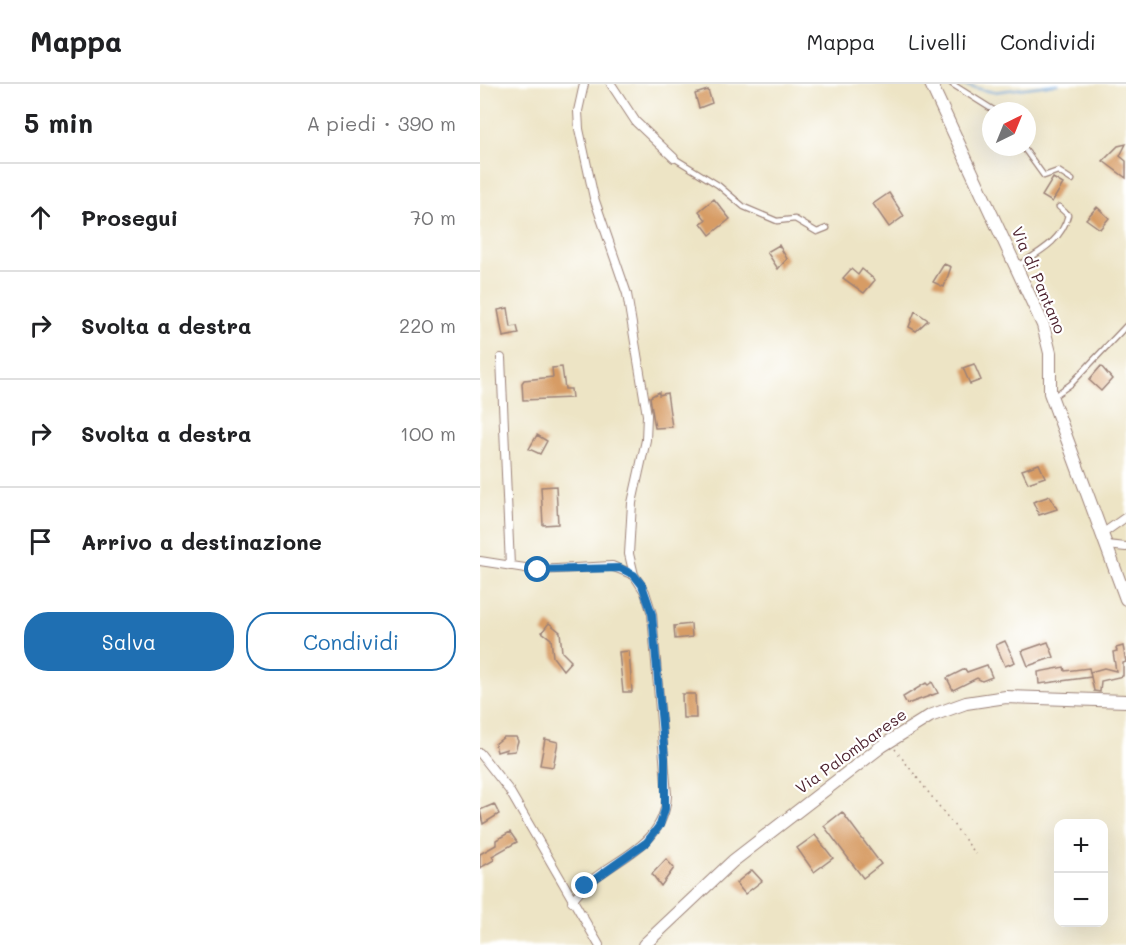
<!DOCTYPE html>
<html lang="it">
<meta charset="utf-8">
<style>
:root{--surface:#fff;--page:#f6f6f6;--text:#202124;--muted:#757577;--line:#e0e0e0;--accent:#1f6fb2}
body{margin:0;font-family:Mali,sans-serif;background:var(--page);color:var(--text)}
.controls{position:absolute;right:18px;bottom:18px;display:grid;overflow:hidden;border-radius:12px;box-shadow:0 6px 24px #0002}
.controls button{width:54px;height:54px;display:grid;place-items:center;padding:0;border:0;border-bottom:2px solid var(--line);background:var(--surface);color:var(--text);font:30px sans-serif}
.compass{position:absolute;left:502px;top:18px;width:54px;height:54px;border-radius:50%;background:var(--surface);box-shadow:0 6px 24px #0002;rotate:43deg}
.stop{position:absolute;width:18px;height:18px;margin:-14px;border:4px solid #1f6fb2;border-radius:50%;background:#fff}
.stop.end{background:#1f6fb2;border-color:#fff;box-shadow:0 2px 6px #0008}
.list{margin:0;padding:0;list-style:none}
h2{display:flex;justify-content:space-between;align-items:center;height:78px;margin:0;padding:0 24px;font-size:26px}
h2 small{font-size:20px;font-weight:400;color:var(--muted)}
.list li{display:grid;grid-template-columns:39px 1fr auto;gap:18px;align-items:center;box-sizing:border-box;height:108px;padding:0 24px;border-top:2px solid var(--line)}
.list b{display:block;font-size:22px;white-space:nowrap}
.list em{font-size:20px;font-style:normal;color:var(--muted)}
.actions{display:flex;gap:12px;padding:18px 24px}
.actions a{flex:1;padding:14px 0;border:2px solid var(--accent);border-radius:24px;text-align:center;font-size:21px;color:var(--accent)}
.actions .main{background:var(--accent);color:#fff}
.icon{flex:none;width:33px;height:33px;fill:none;stroke:currentColor;stroke-width:2;stroke-linecap:round;stroke-linejoin:round}
.map{position:relative;flex:none;width:646px;height:861px;overflow:hidden}
header{display:flex;align-items:center;gap:36px;box-sizing:border-box;height:84px;padding:0 30px;background:var(--surface);border-bottom:2px solid var(--line)}
header strong{font-size:28px}
nav{display:flex;gap:33px;margin-inline-start:auto;font-size:21px}
main{display:flex}
aside{flex:1;background:var(--surface)}
.map>svg:first-child{display:block}
.lines{fill:none;stroke-linecap:round;stroke-linejoin:round}
.stream{stroke:#69a1d8;stroke-width:2}
.building{fill:#d79c65}
.lane-casing{stroke:#9c8278;stroke-width:7}
.street-casing{stroke:#9c8278;stroke-width:10}
.secondary-casing{stroke:#9c8278;stroke-width:14}
.path{stroke:#9c8278;stroke-width:1.5;stroke-dasharray:1.5 4.5;stroke-linecap:butt}
.lane{stroke:#fff;stroke-width:4.5}
.street{stroke:#fff;stroke-width:8}
.secondary{stroke:#fff;stroke-width:12}
.route{stroke:#1f6fb2;stroke-width:8}
.labels{text-anchor:middle;stroke-width:4.5;stroke-linejoin:round;paint-order:stroke}
.street-label{font-size:16px;fill:#4a1f2b;stroke:#fff}
</style>
<header>
<strong>Mappa</strong>
<nav><a>Mappa</a><a>Livelli</a><a>Condividi</a></nav>
</header>
<main>
<aside>
<h2>5 min<small>A piedi · 390 m</small></h2>
<ul class="list">
<li><svg class="icon" aria-label="ahead" viewBox="0 0 24 24"><path d="M12 20V5M6 11l6-6 6 6"/></svg><div><b>Prosegui</b></div><em>70 m</em></li>
<li><svg class="icon" aria-label="right" viewBox="0 0 24 24"><path d="M7 20v-9h11M14 6l5 5-5 5"/></svg><div><b>Svolta a destra</b></div><em>220 m</em></li>
<li><svg class="icon" aria-label="right" viewBox="0 0 24 24"><path d="M7 20v-9h11M14 6l5 5-5 5"/></svg><div><b>Svolta a destra</b></div><em>100 m</em></li>
<li><svg class="icon" aria-label="arrive" viewBox="0 0 24 24"><path d="M6 21V4h12l-3 4 3 4H6"/></svg><div><b>Arrivo a destinazione</b></div></li>
</ul>
<div class="actions"><a class="main">Salva</a><a>Condividi</a></div>
</aside>
<div class="map">
<svg width="646" height="861" viewBox="0 0 646 861">
<rect width="100%" height="100%" fill="#fff"/>
<filter id="ink" filterUnits="userSpaceOnUse"><feTurbulence type="fractalNoise" baseFrequency=".0167" numOctaves="2"/><feDisplacementMap in="SourceGraphic" scale="12" xChannelSelector="R" yChannelSelector="G"/><feConvolveMatrix kernelMatrix="1 2 1 2 8 2 1 2 1" color-interpolation-filters="sRGB"/></filter>
<filter id="wash" filterUnits="userSpaceOnUse"><feTurbulence type="fractalNoise" baseFrequency=".008" numOctaves="4" result="noise"/><feDisplacementMap in="SourceGraphic" scale="24" xChannelSelector="R" yChannelSelector="G"/><feGaussianBlur stdDeviation="1.35" result="paint"/><feColorMatrix in="noise" values="0 0 0 0 0 0 0 0 0 0 0 0 0 0 0 0 0 1.4 0 .05"/><feComposite in="paint" operator="in"/></filter>
<g filter="url(#wash)">
<rect width="100%" height="100%" fill="#ede4c5"/>
<g class="lines">
<!-- stream -->
<path class="stream" d="M465,0L472,1
M482,1L513,8L578,0"/>
</g>
<g id="blocks">
<!-- building -->
<path class="building" d="M228,6L232,19L219,24L215,10Z
M646,60L640,72L646,77V94L623,77L638,62Z
M573,94L583,100L572,118L562,112Z
M409,109L424,132L409,143L393,120Z
M234,115L250,135L230,151L221,139L226,136L219,127Z
M617,123L629,134L620,145L606,135Z
M299,161L307,175L298,185L287,168Z
M464,180L471,183L464,203L453,198Z
M371,185L378,191L382,185L395,196L384,209L363,194Z
M28,224L31,243L37,242L39,250L23,253L18,226Z
M435,227L448,236L436,247L429,243Z
M494,280L501,296L490,300L483,284Z
M621,282L632,295L621,307L609,296Z
M82,283L85,305H91L92,314L43,316L42,299L44,296L73,293L72,284Z
M179,308V311L187,309L192,343L175,344L170,313Z
M57,351L67,357L60,370L49,365Z
M559,380L565,393L548,399L542,386Z
M76,402L78,440L63,441L61,403Z
M570,412L577,425L559,431L553,418Z
M69,539L80,548L82,568L91,577L83,586L73,573L71,555L62,548Z
M211,540L212,553L195,555L194,542Z
M525,557L535,578L525,582L516,561Z
M568,558L574,573L548,582L542,567Z
M643,562L646,578L643,579V592L621,597L620,608L614,607L610,588L624,584L636,587L633,568L637,567L636,564Z
M149,567L152,608H143L139,568Z
M507,581L512,593L502,597L497,594L473,606L467,594L485,585L487,588Z
M584,583L585,587L609,584L611,593L559,600L558,588Z
M452,598L458,609L427,620L423,613L446,599L448,601Z
M202,610H215L216,634H203Z
M24,653H36L38,657L35,667L26,668L27,665L17,668L15,660Z
M65,655L78,658L73,683L60,681Z
M14,720L19,730L3,740L0,726Z
M362,728L401,780L383,794L344,742Z
M30,748L37,758L12,772L14,776L0,784V770L16,761V756Z
M335,751L353,774L334,788L317,764Z
M186,775L194,784L181,802L172,790Z
M272,786L282,797L265,810L256,799Z"/>
</g>
</g>
<g filter="url(#ink)">
<use href="#blocks" fill-opacity="0" stroke="#9c8278" stroke-width="1.5"/>
<g class="lines">
<defs>
<path id="lane" d="M472,0L515,27
M543,63L564,92L578,87L592,96
M194,74L238,101L264,123L297,137L315,135L337,148L347,144
M537,182C559,168 582,157 588,131L579,123
M574,312L591,300L646,242"/>
<path id="street" d="M131,0L156,38L194,74
M21,274L30,482
M622,450L646,433
M627,461L646,463
M0,477L58,486L132,482L154,491
M0,669L29,706L119,861
M92,818C119,775 184,771 187,711L172,530L165,508L154,491L149,470L152,419L166,356L167,331L147,210L114,114L99,45L98,27L104,0"/>
<path id="secondary" d="M451,0L563,241L570,269V309L646,515
M164,861L253,777L402,662L450,632L486,619L526,613L646,617"/>
</defs>
<!-- lane casing -->
<use href="#lane" class="lane-casing"/>
<!-- street casing -->
<use href="#street" class="street-casing"/>
<!-- secondary casing -->
<use href="#secondary" class="secondary-casing"/>
<!-- path -->
<path class="path" d="M415,665L496,770"/>
<!-- lane -->
<use href="#lane" class="lane"/>
<!-- street -->
<use href="#street" class="street"/>
<!-- secondary -->
<use href="#secondary" class="secondary"/>
</g>
</g>
<g class="lines" filter="url(#ink)">
<!-- route -->
<path class="route" d="M58,486L140,484L154,491L162,501L172,530L185,674V725L180,741L167,758L105,802"/>
</g>
<g class="labels">
<!-- street labels -->
<g class="street-label">
<text transform="translate(559 196) rotate(67)" y="6">Via di Pantano</text>
<text transform="translate(371 667) rotate(-36)" y="6">Via Palombarese</text>
</g>
</g>
</svg>
<div class="controls">
<button>+</button>
<button>−</button>
</div>
<svg class="compass" viewBox="-18 -18 36 36"><path d="M0-13l5 13h-10z" fill="#e53935"/><path d="M0 13l5-13h-10z" fill="#757577"/></svg>
<div class="stop" style="left:58px;top:486px"></div>
<div class="stop end" style="left:105px;top:802px"></div>
</div>
</main>
